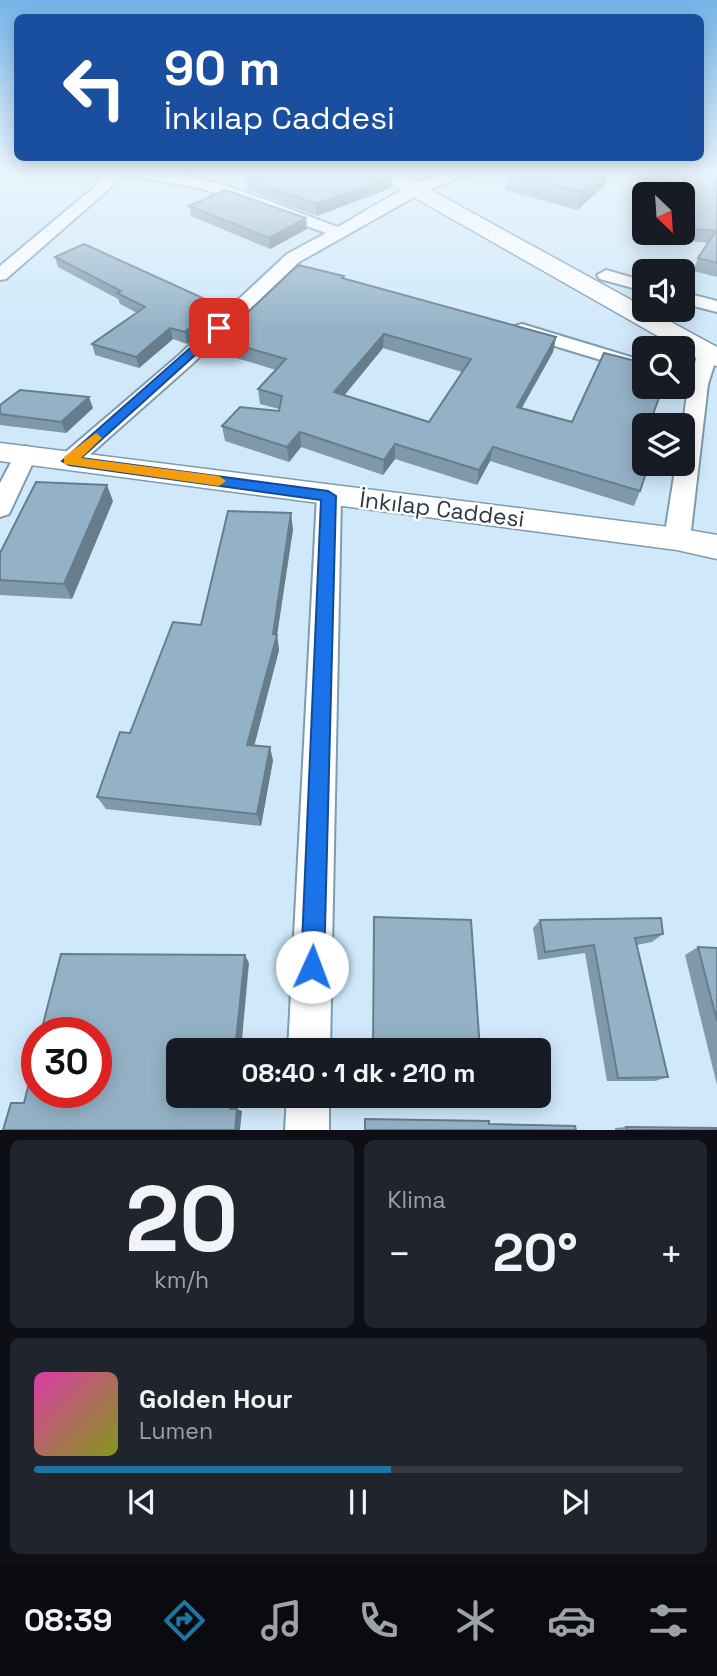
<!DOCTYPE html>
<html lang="tr">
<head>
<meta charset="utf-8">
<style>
	body { margin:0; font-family:"Space Grotesk",sans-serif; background:#20242c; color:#f1f3f6; height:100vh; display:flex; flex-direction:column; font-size:26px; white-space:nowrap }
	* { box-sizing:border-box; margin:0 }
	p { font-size:23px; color:#9ea1a6 }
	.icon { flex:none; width:38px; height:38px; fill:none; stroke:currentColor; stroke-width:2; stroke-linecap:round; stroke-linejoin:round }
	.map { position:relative; height:1130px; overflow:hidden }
	.panel { display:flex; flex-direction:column; gap:10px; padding:10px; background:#0d0f14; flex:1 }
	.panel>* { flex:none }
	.hud { position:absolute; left:14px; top:14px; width:690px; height:147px; border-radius:10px; box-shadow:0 4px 18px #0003; background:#1a4fa0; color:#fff; overflow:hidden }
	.needle { width:46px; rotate:155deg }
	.tools { position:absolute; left:632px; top:182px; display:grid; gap:14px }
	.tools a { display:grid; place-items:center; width:63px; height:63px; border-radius:10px; background:#171b24; box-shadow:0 4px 18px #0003; font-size:35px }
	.speed { position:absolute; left:21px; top:1017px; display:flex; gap:14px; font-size:35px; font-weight:700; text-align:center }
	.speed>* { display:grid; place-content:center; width:91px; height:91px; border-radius:50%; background:#171b24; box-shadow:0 4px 18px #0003; line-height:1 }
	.speed .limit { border:10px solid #d22; background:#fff; color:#111 }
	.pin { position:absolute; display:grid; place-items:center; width:60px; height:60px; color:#fff; margin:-30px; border-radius:14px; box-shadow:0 4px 10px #0006 }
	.me { position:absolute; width:77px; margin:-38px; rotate:2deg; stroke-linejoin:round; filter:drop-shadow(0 0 5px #0008) }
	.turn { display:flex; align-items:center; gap:24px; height:147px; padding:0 35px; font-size:32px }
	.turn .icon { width:91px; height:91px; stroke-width:2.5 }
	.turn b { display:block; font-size:49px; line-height:60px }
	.big { font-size:52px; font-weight:600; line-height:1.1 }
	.panel .card { flex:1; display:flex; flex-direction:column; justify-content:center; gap:10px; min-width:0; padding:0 24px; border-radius:10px; background:#20242c }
	.panel .dial { align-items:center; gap:0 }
	.dial b { font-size:91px; line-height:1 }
	.song { display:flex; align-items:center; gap:21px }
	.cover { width:84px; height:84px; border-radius:10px; background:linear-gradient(135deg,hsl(320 70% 55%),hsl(70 70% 35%)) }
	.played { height:7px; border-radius:4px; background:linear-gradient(90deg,#1e74a4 55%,#363941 55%) }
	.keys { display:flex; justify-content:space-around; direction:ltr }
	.heat { display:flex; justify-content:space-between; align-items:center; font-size:38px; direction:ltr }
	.panel .tiles { flex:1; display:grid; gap:10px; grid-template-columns:1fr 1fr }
	.card:last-child { grid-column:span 2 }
	.trip { position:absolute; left:166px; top:1038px; width:385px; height:70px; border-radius:10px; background:#171b24; box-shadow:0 4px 18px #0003; font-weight:600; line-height:70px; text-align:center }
	.dock { display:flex; height:112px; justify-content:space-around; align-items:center; background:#090b0e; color:#9ea1a6 }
	.dock .icon { width:49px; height:49px }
	.dock .on { color:#1e74a4 }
	.dock b { font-size:32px; color:#f1f3f6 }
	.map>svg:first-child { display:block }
</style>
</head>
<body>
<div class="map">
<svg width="717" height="1130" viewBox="0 0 717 1130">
	<rect width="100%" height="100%" fill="#d0e9fa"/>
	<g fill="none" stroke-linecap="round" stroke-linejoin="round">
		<defs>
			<g id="minor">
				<polygon points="105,171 119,171 109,189 6,279 0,280 0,266 98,184"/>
				<path d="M120,171C195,166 269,202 338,227C379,204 428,168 476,171L423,192L299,262L192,364L77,466L69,469L61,466L58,461L61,456L178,356L287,254L326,233L204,189L127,175Z"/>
				<polygon points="606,270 644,281 644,291 600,279 597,275"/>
				<polygon points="682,292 717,301 717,312 682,303"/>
				<polygon points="522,324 644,361 644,373 515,334 513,330 515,326"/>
				<path d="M708,347L715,349L717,356L708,384L690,539L686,546L677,548L668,546L664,539L676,464H682C682,423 685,393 698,353Z"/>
				<polygon points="26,446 34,449 37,454 9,514 0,517 0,483 18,449"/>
				<polygon points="329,488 338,490 341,496 330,1050 288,1050 317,496 320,490"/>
				<polygon points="287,1096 329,1096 329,1130 285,1130"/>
			</g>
			<polygon id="tertiary" points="0,443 677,528 717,535 717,559 677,550 0,461"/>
			<polygon id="secondary" points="372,171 396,171 644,307 644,310 649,310 717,347 717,366 707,364 375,175"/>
		</defs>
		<!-- minor casing -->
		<use href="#minor" stroke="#7e9bb0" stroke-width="4"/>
		<!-- tertiary casing -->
		<use href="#tertiary" stroke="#7e9bb0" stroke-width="3"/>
		<!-- secondary casing -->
		<use href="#secondary" stroke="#7e9bb0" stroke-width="3"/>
		<!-- minor -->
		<use href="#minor" fill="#fff" fill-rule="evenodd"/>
		<!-- tertiary -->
		<use href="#tertiary" fill="#fff" fill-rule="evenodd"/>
		<!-- secondary -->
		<use href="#secondary" fill="#fff" fill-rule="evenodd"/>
	</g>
	<!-- wall -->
	<g fill="#7f99ab" fill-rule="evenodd">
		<polygon points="233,171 322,171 391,188 317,216 247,190 246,178 248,177"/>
		<polygon points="511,171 609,171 605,185 577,210 505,190 508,173"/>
		<polygon points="637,171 697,171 717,172 717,277 693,271 698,258 708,243 660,238 662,233 682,233 682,194 667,194 635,178"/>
		<polygon points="189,206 306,218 307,229 270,249 191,216"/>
		<polygon points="55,257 216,304 218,315 187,344 173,339 139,368 95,355 92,344 137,313 120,304 118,299 58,267"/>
		<path d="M344,279L556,337L553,352L522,408L643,442L640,491L634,506L490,461L477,485L395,459L383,475L301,447L289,462L225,441L222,426L279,411V409L260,404L258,389L276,370L210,350L207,336L245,315ZM383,348L462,372L429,422L344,395Z"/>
		<polygon points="0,405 93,408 66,433 0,425"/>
		<polygon points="113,501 72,599 0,595 0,553"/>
		<polygon points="293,529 277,635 279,650 254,746 273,760 261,826 106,809 97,797 130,733 201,625"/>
		<polygon points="540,920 663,934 652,942 637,945 668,1077 655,1081 607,1081 585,953 538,960 533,928"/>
		<polygon points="698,947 717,948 717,1085 685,955"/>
		<polygon points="626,1127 717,1130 615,1130 615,1128"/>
	</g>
	<!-- shaded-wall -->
	<g fill="#687d8b">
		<polygon points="606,171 609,171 605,185 577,210 581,192"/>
		<polygon points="392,176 391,188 317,216 316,204"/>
		<polygon points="306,218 307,229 270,249 269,238"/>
		<polygon points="216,304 218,315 187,344 185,332"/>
		<polygon points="170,328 173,339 139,368 136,357"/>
		<polygon points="384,334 383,348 335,407 334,392"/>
		<polygon points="556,337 553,352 514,421 517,407"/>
		<polygon points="89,397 93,408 66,433 61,422"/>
		<polygon points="300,432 301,447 289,462 287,447"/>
		<polygon points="395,444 395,459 383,475 384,460"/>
		<polygon points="493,447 490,461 477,485 479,470"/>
		<polygon points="107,485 113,501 72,599 64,584"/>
		<polygon points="291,513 293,529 277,635 279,650 251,758 247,745 273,634"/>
		<polygon points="270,747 273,760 261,826 257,814"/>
		<polygon points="245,955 249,963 241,1050 235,1050"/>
		<polygon points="231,1096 237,1096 235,1111 230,1109"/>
		<polygon points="237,1109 242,1111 240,1130 235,1130"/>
	</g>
	<!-- building -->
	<g fill="#94b2c7" stroke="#687d8b" stroke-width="2" fill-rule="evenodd">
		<polygon points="259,171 380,171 392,176 316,204 246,178 261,171"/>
		<polygon points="511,171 606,171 581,192 508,173"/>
		<polygon points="647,171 697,171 717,172 717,263 698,258 716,231 682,228 682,194 679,194 682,188"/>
		<polygon points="225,190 306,218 269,238 189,206"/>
		<polygon points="84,244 216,304 185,332 170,328 136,357 92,344 145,307 117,293 121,291 55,257"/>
		<path d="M298,265L344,276L342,278L556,337L517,407L572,422L604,353L644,363V387H663L649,425H644V439L643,442L644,443V464H649L640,491L493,447L479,470L395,444L384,460L300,432L287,447L222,426L240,407L279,411L282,396L258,389L286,359L207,336L235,310L245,315ZM384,334L471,359L429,422L334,392Z"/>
		<polygon points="20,390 89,397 61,422 0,414 0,405"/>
		<polygon points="36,482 107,485 64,584 0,580 0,553"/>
		<polygon points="228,511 291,513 273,634 277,635 247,745 270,747 257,814 97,797 120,732 130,733 173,622 201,625"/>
		<polygon points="374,917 471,920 480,1050 373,1050"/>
		<polygon points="661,918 663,934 635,938 668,1077 618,1078 594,945 545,952 540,920"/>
		<polygon points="698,947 717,948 717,1021"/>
		<polygon points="61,954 245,955 235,1050 178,1050 178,1096 231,1096 230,1109 237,1109 235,1130 3,1130 11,1103 24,1103 37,1051 37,1092 96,1092 96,1032 41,1032"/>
		<polygon points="365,1119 489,1121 489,1124 575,1126 576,1130 365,1130"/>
		<polygon points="626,1127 717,1128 717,1130 627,1130"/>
	</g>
	<!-- sky -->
	<linearGradient id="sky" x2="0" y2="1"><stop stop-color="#75b5e9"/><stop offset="0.52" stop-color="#eaf5fd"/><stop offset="1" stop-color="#eaf5fd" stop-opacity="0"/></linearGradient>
	<rect width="717" height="329" fill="url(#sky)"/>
	<!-- route -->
	<polygon fill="#1a73e8" stroke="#114b97" stroke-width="2" points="215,326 225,328 81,458 328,491 336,496 324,967 321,975 312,979 304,975 301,967 321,500 69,465 62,461"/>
	<!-- slow -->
	<polygon fill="#f59e0b" points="96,433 102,438 81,458 219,476 226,481 219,486 64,464 64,457"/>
	<g text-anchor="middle" stroke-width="5" stroke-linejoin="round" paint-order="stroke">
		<!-- street labels -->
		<g font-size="23" fill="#2c3841" stroke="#fff">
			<text transform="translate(442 509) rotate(7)" y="8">İnkılap Caddesi</text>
		</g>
	</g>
</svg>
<div class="tools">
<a><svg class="needle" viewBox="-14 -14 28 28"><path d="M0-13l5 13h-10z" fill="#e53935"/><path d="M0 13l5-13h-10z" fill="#9ea1a6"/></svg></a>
<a><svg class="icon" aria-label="sound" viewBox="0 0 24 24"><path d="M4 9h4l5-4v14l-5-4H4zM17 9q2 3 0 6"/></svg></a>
<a><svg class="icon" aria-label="search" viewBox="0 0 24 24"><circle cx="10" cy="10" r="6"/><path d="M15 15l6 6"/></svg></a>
<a><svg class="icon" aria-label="layers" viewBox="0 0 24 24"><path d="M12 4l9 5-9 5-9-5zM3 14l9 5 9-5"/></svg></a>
</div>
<div class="speed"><div class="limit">30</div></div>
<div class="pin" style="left:219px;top:328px;background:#d93025"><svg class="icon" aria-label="arrive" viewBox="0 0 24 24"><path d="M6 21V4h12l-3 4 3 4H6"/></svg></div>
<svg class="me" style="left:312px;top:967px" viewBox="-20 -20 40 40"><circle r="19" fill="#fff"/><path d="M0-13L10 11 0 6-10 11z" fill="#1a73e8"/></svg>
<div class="trip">08:40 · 1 dk · 210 m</div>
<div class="hud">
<div class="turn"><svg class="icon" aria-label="left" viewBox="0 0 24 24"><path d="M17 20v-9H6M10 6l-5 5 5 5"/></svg><div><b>90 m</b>İnkılap Caddesi</div></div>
</div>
</div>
<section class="panel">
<div class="tiles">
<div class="card dial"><b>20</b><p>km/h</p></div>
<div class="card"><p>Klima</p>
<div class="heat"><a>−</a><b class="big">20°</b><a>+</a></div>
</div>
<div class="card">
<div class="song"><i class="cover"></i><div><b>Golden Hour</b><p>Lumen</p></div></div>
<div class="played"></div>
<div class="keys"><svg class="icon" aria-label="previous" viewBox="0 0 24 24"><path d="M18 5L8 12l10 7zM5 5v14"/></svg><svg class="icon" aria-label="pause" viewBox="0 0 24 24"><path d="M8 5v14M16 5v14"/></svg><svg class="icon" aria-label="next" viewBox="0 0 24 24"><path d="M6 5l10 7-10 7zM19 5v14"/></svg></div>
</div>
</div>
</section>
<nav class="dock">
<b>08:39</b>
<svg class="icon on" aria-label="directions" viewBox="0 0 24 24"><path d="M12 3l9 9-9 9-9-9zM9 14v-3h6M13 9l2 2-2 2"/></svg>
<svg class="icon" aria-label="music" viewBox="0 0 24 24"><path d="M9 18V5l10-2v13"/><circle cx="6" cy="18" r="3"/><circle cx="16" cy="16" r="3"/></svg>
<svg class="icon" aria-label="phone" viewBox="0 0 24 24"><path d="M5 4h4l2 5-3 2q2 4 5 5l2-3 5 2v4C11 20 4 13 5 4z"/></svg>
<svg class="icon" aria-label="climate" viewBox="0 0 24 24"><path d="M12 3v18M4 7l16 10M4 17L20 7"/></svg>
<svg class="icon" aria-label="car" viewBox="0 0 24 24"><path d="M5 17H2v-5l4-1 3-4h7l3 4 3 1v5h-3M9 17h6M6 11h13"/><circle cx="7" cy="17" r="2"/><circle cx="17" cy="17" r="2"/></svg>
<svg class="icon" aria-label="filters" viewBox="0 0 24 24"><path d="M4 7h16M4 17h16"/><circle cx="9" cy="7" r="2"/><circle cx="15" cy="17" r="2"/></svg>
</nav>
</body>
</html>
